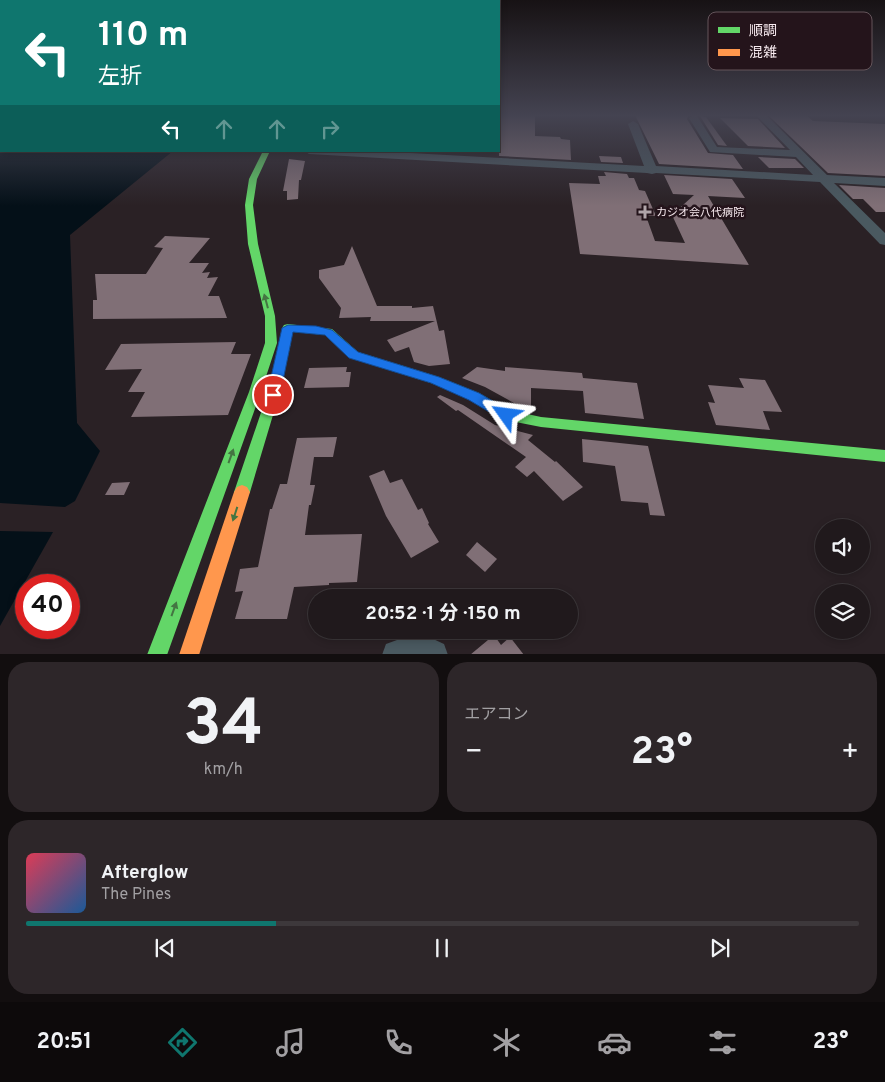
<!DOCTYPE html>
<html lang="ja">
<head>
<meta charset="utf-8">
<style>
	body { margin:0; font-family:Overpass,"Noto Sans JP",sans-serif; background:#2d2629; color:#f1f3f6; height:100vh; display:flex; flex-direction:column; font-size:19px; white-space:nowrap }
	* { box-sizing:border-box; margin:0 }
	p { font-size:16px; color:#a2a0a3 }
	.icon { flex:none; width:28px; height:28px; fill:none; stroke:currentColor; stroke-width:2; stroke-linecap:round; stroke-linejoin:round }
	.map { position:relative; height:654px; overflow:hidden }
	.panel { display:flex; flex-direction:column; gap:8px; padding:8px; background:#120e0f; flex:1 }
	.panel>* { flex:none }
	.hud { position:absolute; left:0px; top:0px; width:500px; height:152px; box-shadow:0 2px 8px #0003,0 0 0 1px #3d383b; background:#0f766e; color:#fff; overflow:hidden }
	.fabs { position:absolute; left:815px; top:519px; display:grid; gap:10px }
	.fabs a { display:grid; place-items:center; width:55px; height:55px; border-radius:50%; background:#20191c; box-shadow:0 2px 8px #0003,0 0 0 1px #3d383b; font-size:25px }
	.speed { position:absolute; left:15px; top:574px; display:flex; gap:10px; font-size:25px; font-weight:700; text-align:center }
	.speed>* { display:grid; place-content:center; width:65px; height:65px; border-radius:50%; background:#20191c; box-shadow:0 2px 8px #0003,0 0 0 1px #3d383b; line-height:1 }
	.speed .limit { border:8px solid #d22; background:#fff; color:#111 }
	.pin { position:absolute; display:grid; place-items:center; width:42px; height:42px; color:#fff; margin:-21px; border:2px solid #fff; border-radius:50%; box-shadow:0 1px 5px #0007 }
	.me { position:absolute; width:55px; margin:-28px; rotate:301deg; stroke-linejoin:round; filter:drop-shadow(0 0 4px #0008) }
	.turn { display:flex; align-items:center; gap:18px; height:105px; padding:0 15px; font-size:22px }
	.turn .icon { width:65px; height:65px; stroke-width:2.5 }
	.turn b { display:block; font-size:35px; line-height:42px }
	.lanes { display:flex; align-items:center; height:48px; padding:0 15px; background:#0003; justify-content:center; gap:25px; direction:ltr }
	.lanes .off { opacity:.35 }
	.big { font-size:38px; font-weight:700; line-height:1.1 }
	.panel .widget { flex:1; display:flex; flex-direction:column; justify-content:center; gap:8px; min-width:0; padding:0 18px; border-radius:20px; background:#2d2629 }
	.panel .dial { align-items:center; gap:0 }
	.dial b { font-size:65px; line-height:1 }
	.song { display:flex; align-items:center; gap:15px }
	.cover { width:60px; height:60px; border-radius:8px; background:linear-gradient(135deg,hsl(350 70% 55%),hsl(210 70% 35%)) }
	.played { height:5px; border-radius:2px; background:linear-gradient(90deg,#0f766e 30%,#3d383b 30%) }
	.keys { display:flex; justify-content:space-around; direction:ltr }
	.heat { display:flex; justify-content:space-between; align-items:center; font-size:28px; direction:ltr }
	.panel .tiles { flex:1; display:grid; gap:8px; grid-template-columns:1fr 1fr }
	.widget:last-child { grid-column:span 2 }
	.trip { position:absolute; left:308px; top:589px; width:270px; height:50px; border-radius:25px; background:#20191c; box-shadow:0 2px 8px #0003,0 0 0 1px #3d383b; font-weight:700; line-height:50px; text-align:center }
	.tabs { display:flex; height:80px; justify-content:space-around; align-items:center; background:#0d0a0b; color:#a2a0a3 }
	.tabs .icon { width:35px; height:35px }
	.tabs .active { color:#0f766e }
	.tabs b { font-size:22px; color:#f1f3f6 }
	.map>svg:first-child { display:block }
</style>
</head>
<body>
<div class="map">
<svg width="885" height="655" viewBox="0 0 885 655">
	<rect width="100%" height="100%" fill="#2a2125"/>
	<!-- water -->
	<g fill="#041018">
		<polygon points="0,115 1,151 173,151 70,235 77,423 100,451 75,501 65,507 0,503"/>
		<polygon points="0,531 53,532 0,626"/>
	</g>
	<!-- building -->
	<g fill="#806f76">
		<polygon points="499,115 535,115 535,136 560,137 561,139 570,140 571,160 499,156"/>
		<polygon points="635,115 688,116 687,119 708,153 733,155 743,169 659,164"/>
		<polygon points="768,115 806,115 813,121 885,124 885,176 828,173"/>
		<polygon points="700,116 706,117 727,146 718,145"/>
		<polygon points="720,118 758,119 785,148 748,146"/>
		<polygon points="599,156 621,157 623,163 601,162"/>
		<polygon points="758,157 795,159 804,168 769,168"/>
		<polygon points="289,159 305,161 301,180 299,180 298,199 287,200 287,191 283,191"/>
		<polygon points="604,172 627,174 629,178 634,178 639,190 645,191 656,216 646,216 655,241 685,243 672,215 694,195 673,194 664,175 732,179 745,198 708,196 749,265 580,254 569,183 600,184 598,176 606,176"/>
		<polygon points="839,185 885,188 885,212 876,212 863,199 853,199"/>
		<polygon points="165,236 210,238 189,263 209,263 202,273 210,272 207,278 218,277 208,296 219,296 227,318 93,319 93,300 97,300 95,274 146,274 163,248 154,247"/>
		<polygon points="352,246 377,306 412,306 412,308 433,306 439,331 444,330 450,364 429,366 414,362 409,347 395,352 387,340 435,321 370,321 371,317 339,318 341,308 319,278 319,270 344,265"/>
		<polygon points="236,342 231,354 251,354 228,415 131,417 145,392 128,392 142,369 105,370 121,344"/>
		<polygon points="347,367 346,372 351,372 349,387 304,388 309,368"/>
		<polygon points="477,367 505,371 505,367 582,373 583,378 637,383 644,419 585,413 583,391 531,388 531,407 514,403 485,387 462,378"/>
		<polygon points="739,378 765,380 782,412 763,411 770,430 716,425 708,402 715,403 708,385 744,388"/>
		<polygon points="440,395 463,405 495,425 533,435 528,440 555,462 556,461 583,487 563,501 534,471 527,477 515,467 526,457 458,410 456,411 437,397"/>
		<polygon points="337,437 333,457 314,457 310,485 315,485 311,505 309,505 305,535 362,534 357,582 329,583 329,585 294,587 287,619 235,619 243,591 235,592 240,569 258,567 270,509 272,509 280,484 287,484 297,438"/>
		<polygon points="582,439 648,446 665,516 650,515 648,503 621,501 615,466 583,462"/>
		<polygon points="384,470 390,483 402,479 418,510 422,508 429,523 428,524 439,542 411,558 386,516 369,476"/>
		<polygon points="130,482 124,495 105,495 112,483"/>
		<polygon points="477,542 497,559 485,572 466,555"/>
		<polygon points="494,635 501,645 510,637 524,655 470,655"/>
	</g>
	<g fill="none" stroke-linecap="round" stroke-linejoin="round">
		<!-- street -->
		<g fill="#4a5960" fill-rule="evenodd">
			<polygon points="694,115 697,116 717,147 790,150 756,115 766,115 827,175 885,178 885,186 834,183 885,233 885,245 880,244 820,182 656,173 652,174 647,173 309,154 304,151 374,151 644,166 628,124 633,121 638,124 656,166 813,175 796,157 710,152 689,118"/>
			<polygon points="431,638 444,644 448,655 382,655 386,644 397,640"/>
		</g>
		<!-- fast -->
		<g fill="#63d668" fill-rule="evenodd">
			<polygon points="263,151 270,151 257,179 253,205 258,244 275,316 277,343 261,392 167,655 147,655 249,392 265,343 265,316 248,244 245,205 249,179"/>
			<polygon points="288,324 332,329 358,352 439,377 479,393 509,410 541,417 885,450 885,462 541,427 501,419 469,399 431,383 350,358 325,335 284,331 282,328 284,325"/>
			<polygon points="285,338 291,342 279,395 250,492 247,497 242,499 237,497 234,492 267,395 279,342"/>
		</g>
		<!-- slow -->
		<polygon fill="#ff974d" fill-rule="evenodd" points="242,485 247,487 250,492 199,655 179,655 234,492 237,487"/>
	</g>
	<!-- one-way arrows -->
	<defs><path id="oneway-solid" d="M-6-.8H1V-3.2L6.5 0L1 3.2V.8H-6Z" transform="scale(1.25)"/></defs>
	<g fill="#447542">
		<use href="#oneway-solid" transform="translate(266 301) rotate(-105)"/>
		<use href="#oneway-solid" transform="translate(231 456) rotate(-70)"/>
		<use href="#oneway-solid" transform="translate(235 514) rotate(108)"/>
		<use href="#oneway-solid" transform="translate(174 609) rotate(-70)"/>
	</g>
	<!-- sky -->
	<linearGradient id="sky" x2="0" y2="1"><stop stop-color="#171214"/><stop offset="0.56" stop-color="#444351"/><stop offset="1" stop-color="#444351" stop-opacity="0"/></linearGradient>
	<rect width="885" height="206" fill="url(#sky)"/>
	<!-- route -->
	<polygon fill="#1a73e8" stroke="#114b97" points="288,325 316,326 332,330 358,352 439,377 479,393 510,411 512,415 510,419 506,421 501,419 469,400 431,383 349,358 325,335 293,332 280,395 278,399 269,399 267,395 282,328"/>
	<!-- markers -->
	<path fill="#b1a5aa" stroke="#24141b" stroke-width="2" d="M642.5 204.5h5v5h5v5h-5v5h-5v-5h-5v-5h5z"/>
	<g text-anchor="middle" stroke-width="5" stroke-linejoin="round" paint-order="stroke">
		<!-- far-poi labels -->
		<g font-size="11" fill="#f9ecf1" stroke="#24141b" text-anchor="start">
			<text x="656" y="216">カジオ会八代病院</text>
		</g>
	</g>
	<!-- legend -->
	<rect x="708" y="12" width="164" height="58" rx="8" fill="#24141b" stroke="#64555b" stroke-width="1"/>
	<rect x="718" y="27" width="22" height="6" fill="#63d668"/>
	<rect x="718" y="49" width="22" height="7" fill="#ff974d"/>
	<g font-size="14" fill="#f9ecf1">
		<text x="749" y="35">順調</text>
		<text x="749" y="57">混雑</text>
	</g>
</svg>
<div class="fabs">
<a><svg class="icon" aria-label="sound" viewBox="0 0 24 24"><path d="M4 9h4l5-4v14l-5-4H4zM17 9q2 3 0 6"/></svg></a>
<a><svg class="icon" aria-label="layers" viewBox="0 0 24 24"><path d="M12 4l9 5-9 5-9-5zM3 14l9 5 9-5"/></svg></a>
</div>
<div class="speed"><div class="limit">40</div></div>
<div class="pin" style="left:273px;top:395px;background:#d93025"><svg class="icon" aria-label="arrive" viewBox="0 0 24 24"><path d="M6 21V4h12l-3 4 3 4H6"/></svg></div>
<svg class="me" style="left:506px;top:415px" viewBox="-20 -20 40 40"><path d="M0-17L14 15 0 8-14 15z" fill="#1a73e8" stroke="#fff" stroke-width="4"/></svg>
<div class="trip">20:52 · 1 分 · 150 m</div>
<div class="hud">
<div class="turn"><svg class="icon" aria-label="left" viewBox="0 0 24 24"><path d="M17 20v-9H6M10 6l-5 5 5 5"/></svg><div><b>110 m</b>左折</div></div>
<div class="lanes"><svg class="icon" aria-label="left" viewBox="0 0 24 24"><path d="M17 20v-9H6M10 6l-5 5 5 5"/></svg><svg class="icon off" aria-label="ahead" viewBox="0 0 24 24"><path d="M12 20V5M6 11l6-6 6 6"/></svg><svg class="icon off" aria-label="ahead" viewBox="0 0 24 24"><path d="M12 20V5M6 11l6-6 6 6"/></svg><svg class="icon off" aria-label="right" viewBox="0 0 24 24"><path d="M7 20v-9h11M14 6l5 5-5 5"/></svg></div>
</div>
</div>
<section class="panel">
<div class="tiles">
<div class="widget dial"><b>34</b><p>km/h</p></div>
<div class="widget"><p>エアコン</p>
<div class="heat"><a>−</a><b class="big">23°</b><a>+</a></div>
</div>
<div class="widget">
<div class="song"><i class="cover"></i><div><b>Afterglow</b><p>The Pines</p></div></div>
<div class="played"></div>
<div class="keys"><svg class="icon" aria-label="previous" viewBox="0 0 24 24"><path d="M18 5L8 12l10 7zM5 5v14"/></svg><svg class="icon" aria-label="pause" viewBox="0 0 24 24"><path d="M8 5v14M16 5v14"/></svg><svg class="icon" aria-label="next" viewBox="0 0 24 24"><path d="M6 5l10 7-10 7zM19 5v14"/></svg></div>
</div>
</div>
</section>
<nav class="tabs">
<b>20:51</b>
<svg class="icon active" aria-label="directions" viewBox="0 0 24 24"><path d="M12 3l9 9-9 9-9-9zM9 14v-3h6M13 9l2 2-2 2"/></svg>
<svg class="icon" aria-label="music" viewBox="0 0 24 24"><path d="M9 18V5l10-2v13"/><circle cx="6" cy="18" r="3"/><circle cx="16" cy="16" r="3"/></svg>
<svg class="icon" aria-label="phone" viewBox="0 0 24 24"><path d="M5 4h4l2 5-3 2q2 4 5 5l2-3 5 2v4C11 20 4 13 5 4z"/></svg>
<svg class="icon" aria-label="climate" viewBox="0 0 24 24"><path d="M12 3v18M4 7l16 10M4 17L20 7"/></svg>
<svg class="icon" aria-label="car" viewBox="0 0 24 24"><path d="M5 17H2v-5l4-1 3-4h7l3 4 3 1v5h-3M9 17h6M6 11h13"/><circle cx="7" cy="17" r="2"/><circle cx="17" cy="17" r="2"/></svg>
<svg class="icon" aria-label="filters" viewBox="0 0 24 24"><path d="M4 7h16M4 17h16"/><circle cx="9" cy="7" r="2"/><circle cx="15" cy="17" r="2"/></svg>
<b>23°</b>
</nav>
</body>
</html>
